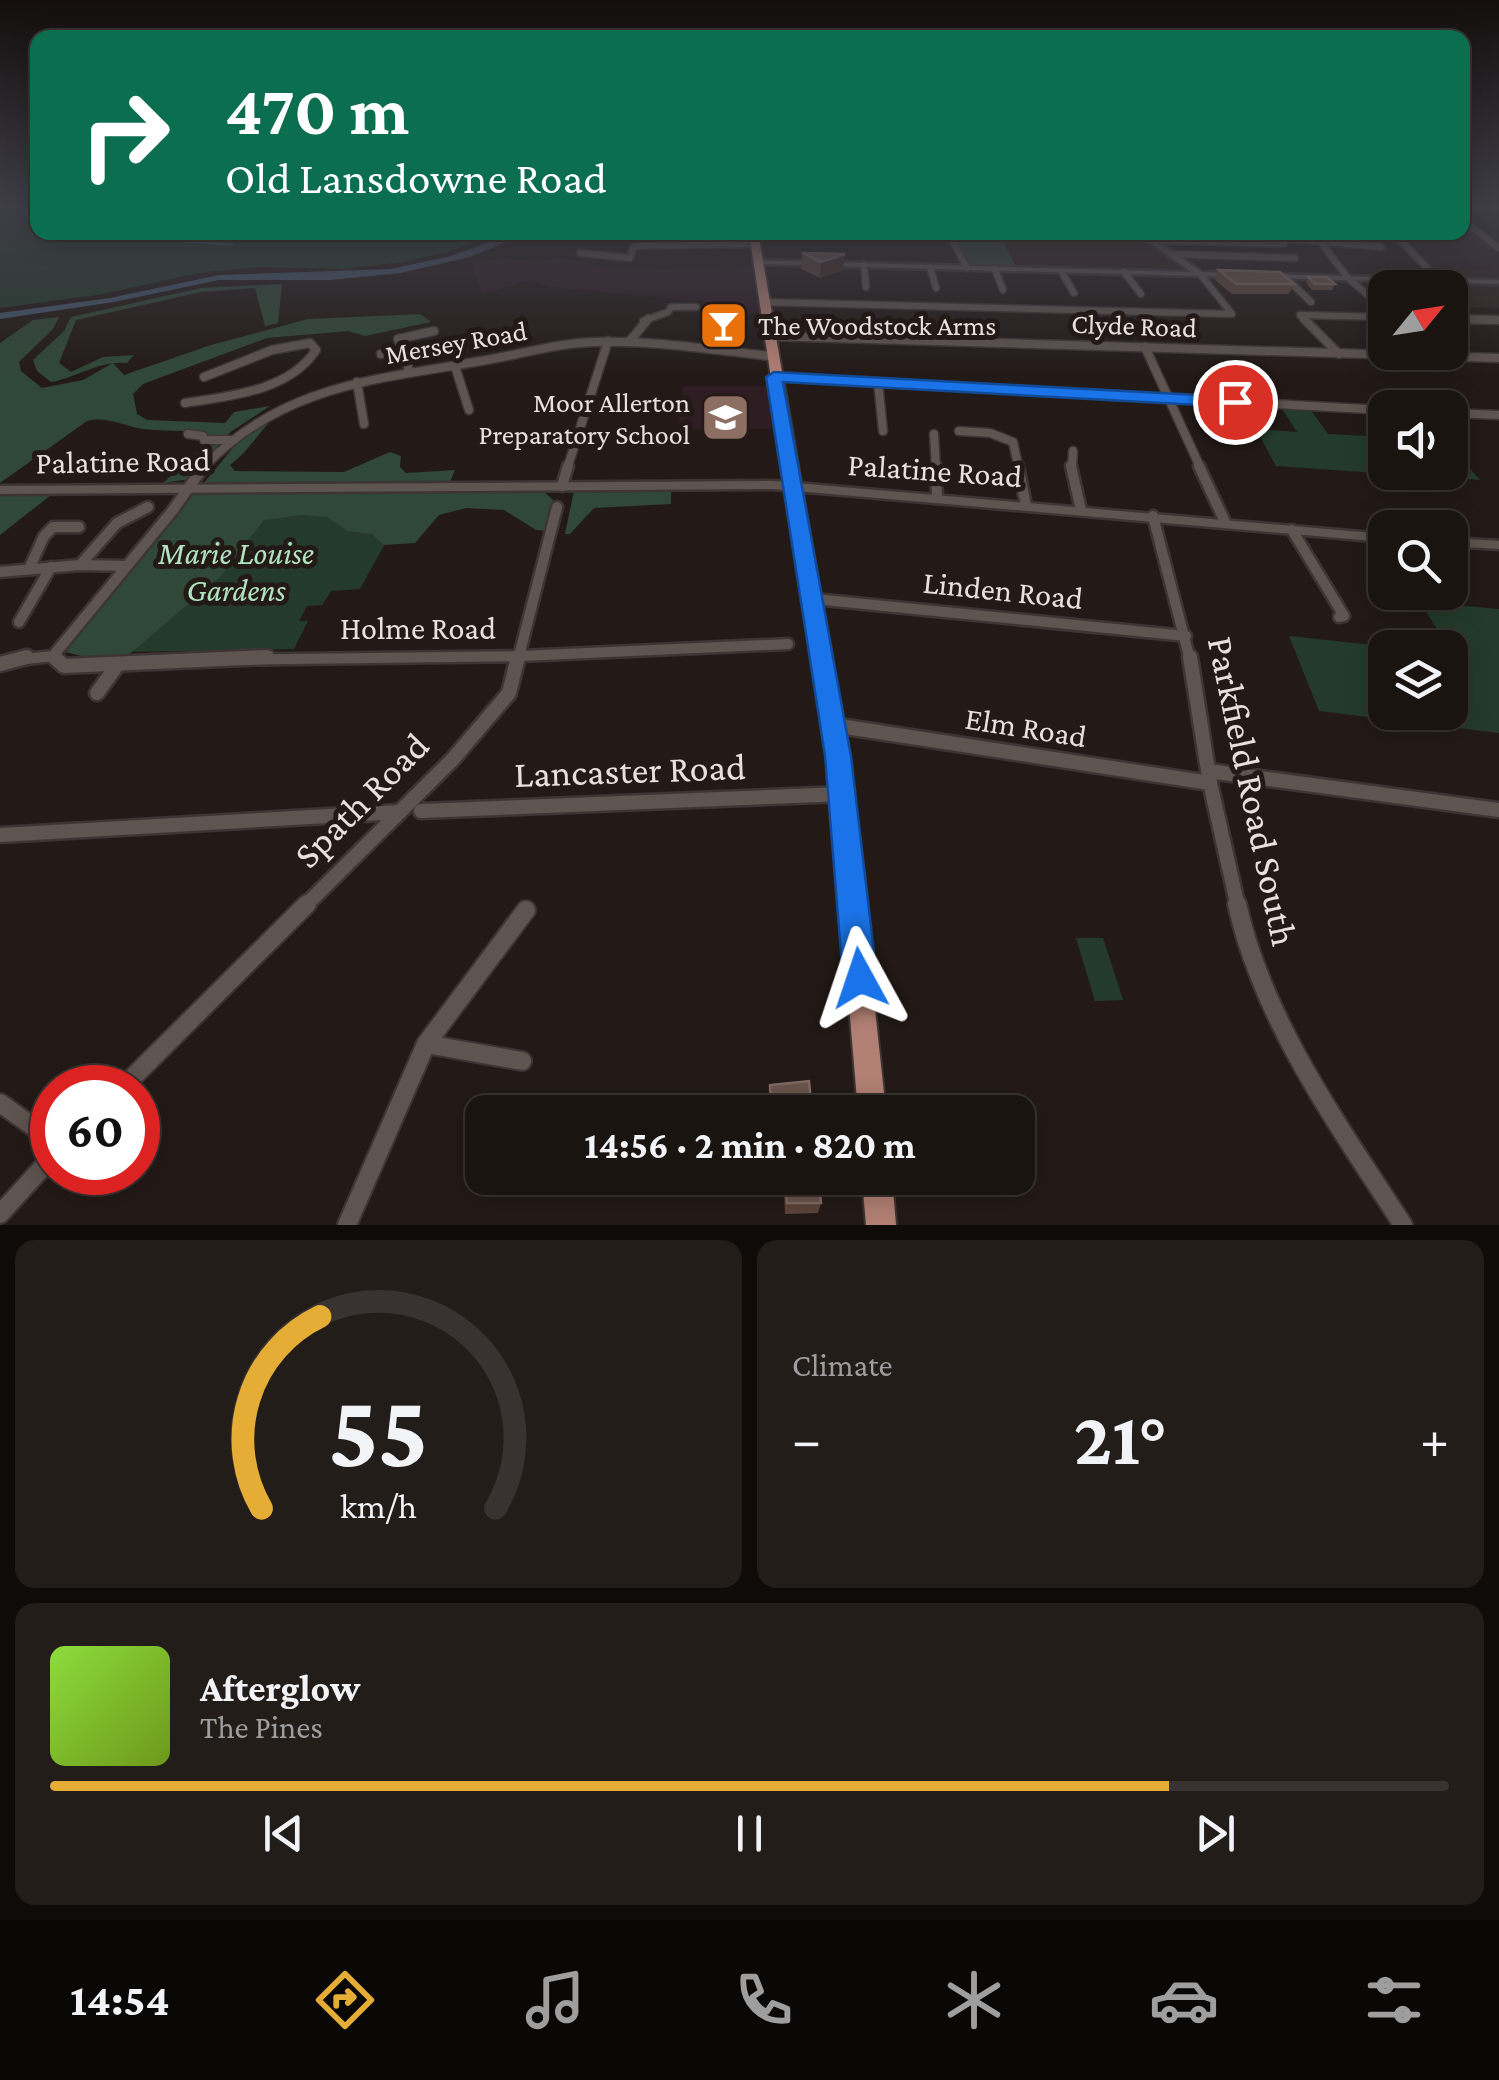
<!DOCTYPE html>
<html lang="en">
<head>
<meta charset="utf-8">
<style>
	body { margin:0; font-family:"Crimson Pro",serif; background:#231d1a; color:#f1f3f6; height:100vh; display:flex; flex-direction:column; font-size:38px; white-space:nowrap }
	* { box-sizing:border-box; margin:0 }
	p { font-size:32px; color:#9f9e9f }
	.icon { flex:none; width:55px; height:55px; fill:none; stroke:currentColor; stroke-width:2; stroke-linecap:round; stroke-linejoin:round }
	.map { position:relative; height:1225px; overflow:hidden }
	.details { display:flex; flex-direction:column; gap:15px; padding:15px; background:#0e0b09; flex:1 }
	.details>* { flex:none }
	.guide { position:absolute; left:30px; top:30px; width:1440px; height:210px; border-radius:20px; box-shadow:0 5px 25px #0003,0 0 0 2px #383331; background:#0b6e4f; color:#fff; overflow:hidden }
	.needle { width:65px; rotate:60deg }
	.tools { position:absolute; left:1368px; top:270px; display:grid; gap:20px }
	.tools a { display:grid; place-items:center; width:100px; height:100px; border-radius:20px; background:#1a1411; box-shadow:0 5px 25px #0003,0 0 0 2px #383331; font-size:50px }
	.speed { position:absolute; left:30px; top:1065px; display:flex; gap:20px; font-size:50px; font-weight:700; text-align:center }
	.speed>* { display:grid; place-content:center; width:130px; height:130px; border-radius:50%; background:#1a1411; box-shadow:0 5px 25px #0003,0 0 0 2px #383331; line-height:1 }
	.speed .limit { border:15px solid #d22; background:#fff; color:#111 }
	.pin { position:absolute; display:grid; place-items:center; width:85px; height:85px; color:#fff; margin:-42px; border:5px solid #fff; border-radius:50%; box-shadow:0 2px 10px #0007 }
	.me { position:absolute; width:110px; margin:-55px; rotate:355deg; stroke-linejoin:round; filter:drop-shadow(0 0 8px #0008) }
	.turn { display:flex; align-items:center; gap:35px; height:210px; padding:0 30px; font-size:45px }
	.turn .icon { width:130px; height:130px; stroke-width:2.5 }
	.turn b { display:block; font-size:70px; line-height:85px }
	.big { font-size:75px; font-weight:700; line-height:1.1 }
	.details .card { flex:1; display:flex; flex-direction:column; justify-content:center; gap:15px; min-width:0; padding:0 35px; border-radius:20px; background:#231d1a }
	.details .dial { align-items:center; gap:0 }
	.dial svg { height:260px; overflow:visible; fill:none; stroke:#383331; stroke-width:7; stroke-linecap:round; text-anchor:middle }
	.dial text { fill:#f1f3f6; stroke:none }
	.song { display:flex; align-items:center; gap:30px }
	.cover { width:120px; height:120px; border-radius:15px; background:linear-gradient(135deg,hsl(90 70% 55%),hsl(80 70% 35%)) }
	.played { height:10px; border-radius:5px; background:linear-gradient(90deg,#e5ad35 80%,#383331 80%) }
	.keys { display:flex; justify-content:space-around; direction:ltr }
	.heat { display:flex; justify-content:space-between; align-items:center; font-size:55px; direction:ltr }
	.details .tiles { flex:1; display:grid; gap:15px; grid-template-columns:1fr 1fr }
	.card:last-child { grid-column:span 2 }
	.trip { position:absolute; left:465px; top:1095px; width:570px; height:100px; border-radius:20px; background:#1a1411; box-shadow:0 5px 25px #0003,0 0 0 2px #383331; font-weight:700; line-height:100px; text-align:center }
	.dock { display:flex; height:160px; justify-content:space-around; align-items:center; background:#0a0807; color:#9f9e9f }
	.dock .icon { width:70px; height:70px }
	.dock .on { color:#e5ad35 }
	.dock b { font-size:45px; color:#f1f3f6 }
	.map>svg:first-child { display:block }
</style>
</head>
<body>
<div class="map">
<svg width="1499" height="1225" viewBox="0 0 1499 1225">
	<rect width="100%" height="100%" fill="#231a17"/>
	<!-- built -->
	<g fill="#32231e">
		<polygon points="1489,262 1499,263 1499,280 1413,277 1405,269 1423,271 1420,264 1495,270"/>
		<polygon points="1439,283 1499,285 1499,308 1471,307 1450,292 1450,288"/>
	</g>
	<!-- education -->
	<g fill="#2f1d24">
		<polygon points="1463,224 1499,253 1499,263 1490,263 1497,270 1430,265 1408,241 1292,233 1462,232"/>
		<polygon points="501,258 539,262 560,258 614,270 752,266 759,312 705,317 709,302 550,287 530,280 482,294 471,263"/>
		<polygon points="683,386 767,386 772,429 678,430"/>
	</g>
	<!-- medical -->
	<polygon fill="#301f18" points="952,233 1133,233 1188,269 969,265"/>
	<!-- green -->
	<g fill="#243b2b">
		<polygon points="0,206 37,206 38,232 499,233 450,251 403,262 344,269 259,267 198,273 98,295 0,308"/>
		<polygon points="1281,407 1310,409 1328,434 1385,437 1385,472 1450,472 1450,446 1480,480 1276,466 1256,429 1297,432"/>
		<polygon points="413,493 360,589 331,591 322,605 307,606 299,621 308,621 294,649 66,653 196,494"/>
		<polygon points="1420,602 1499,609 1499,733 1319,711 1289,636 1391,647 1385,648 1385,712 1450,712 1452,653"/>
		<polygon points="1076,938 1103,938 1123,1000 1095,1001"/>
	</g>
	<!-- forest -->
	<g fill="#304837">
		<path d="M952,233H995C1006,242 1009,255 1016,267L969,265Z"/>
		<path d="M282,284L278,323L265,326L255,288L201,292L76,320L59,363L71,372L103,357L134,355L127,363C99,360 78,377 51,382L37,371L33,360L64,331L71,317L201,288Z"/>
		<path d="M420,314L431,322L365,336L348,331L267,338L143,384L133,394L137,414L147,420L225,423L234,412L270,406L229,433L190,479L163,483L206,444L207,434C185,429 165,432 143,429C123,426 107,416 87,421L0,483V343L33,320L59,317L53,329L19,362L21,371L42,388L83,380L113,363L124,375L211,345L308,319Z"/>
		<path d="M281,411C261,428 251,449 230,465L235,471L344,472L390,452L401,456L400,467L406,473L455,470L450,482L204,483L245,433Z"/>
		<polygon points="574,491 671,491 671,504 594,508 570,534 565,534"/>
		<polygon points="544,492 553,500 546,531 536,530 504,510 466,508 439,515 415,543 384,545 372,534 348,531 327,517 301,515 264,520 220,577 126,657 85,657 66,652 189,494"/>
		<polygon points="0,495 51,495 0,535"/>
	</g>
	<!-- water -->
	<polygon fill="#43556a" points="516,232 529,233 469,257 401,273 331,280 219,280 114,302 0,319 0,313 110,298 219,275 391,269 451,256"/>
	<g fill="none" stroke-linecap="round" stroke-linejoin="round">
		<!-- stream -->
		<polyline stroke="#43556a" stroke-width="2.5" points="172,240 233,245"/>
		<defs>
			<g id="minor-far4">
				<polyline points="1462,220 1499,248"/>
				<polyline points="948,232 967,268"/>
				<polyline points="754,237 874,236"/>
				<polyline points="1289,239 1381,247"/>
				<polyline points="1149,240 1284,244"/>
				<polyline points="1319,240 1348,278 1378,304"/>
				<polyline points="1401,241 1440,281"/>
				<polyline points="580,253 630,258 633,247 638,246 754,244"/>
				<polyline points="1170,254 1295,258"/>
				<polyline points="864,265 866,287"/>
				<polyline points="930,267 936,288"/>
				<polyline points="995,269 1003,290"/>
				<polyline points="1061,271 1074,293"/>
				<polyline points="1124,272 1141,294"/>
				<polyline points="1285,277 1311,302"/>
				<polyline points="1401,280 1410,288"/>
				<polyline points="763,302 1232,314 1200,274"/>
				<polyline points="1300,315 1385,317"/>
				<polyline points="1300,315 1306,321"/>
				<polyline points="1450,319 1499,320"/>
				<polyline points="643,321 668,312 671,307 696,307"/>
			</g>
			<g id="minor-far3">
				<polyline points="1304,319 1339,354"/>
				<polyline points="1450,319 1499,320"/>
				<polyline points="768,336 1499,358"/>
				<polyline points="629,342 648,319"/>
				<polyline points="1145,347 1201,469"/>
				<polyline points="381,354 404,349"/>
				<polyline points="455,366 469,410"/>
				<polyline points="410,373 398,339 434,331"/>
				<polyline points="774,377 1385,410"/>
				<polyline points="357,382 364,424"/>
				<polyline points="878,382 883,431"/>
				<path d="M185,403C230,396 289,391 316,350L310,343L272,350L204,377"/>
				<polyline points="1450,413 1499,415"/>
				<polyline points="959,431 990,433 1013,442 1019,469"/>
				<polyline points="188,434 203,436 204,440 230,440"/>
				<polyline points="934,434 936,469"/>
				<path d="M202,469C281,385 374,380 481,361C518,355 557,343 594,342C653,340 712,350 770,356"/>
				<polyline points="567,469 608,341"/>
				<polyline points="1072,469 1073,451"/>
			</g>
			<g id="minor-far2">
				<polyline points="936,466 937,498"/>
				<polyline points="1018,466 1026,505"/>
				<polyline points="1071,466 1081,510"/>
				<polyline points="1199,466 1225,522"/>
				<polyline points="562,486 568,466"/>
				<polyline points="1153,516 1190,660"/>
				<polyline points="1292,530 1344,616 1339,617"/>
				<polyline points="80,565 117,523 148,507"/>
				<polyline points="29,569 44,536 53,527 79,527"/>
				<polyline points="0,572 80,565 126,566"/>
				<polyline points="814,599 1186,636"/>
				<polyline points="19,622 51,567"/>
				<polyline points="53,656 173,510 204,466"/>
				<polyline points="53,656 57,660"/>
				<polyline points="17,660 53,656"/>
				<polyline points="210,660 521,656 788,644"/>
				<polyline points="518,660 557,507"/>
			</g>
			<g id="minor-far1">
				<polyline points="54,657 64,666 267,657"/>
				<polyline points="1190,657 1210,783 1238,907"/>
				<polyline points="0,664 27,657"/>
				<polyline points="97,693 118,664"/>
				<polyline points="833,725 1210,783"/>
				<polyline points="1209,771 1499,810"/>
				<polyline points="421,811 843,794"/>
				<polyline points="0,835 399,812"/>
				<polyline points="304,907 453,759 509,693 518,657"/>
			</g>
			<g id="minor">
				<path d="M1237,904C1263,1021 1339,1126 1403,1225"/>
				<polyline points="426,1044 522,1061"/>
				<polyline points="122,1088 307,904"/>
				<polyline points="0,1103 52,1140"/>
				<polyline points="0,1214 52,1157"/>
				<polyline points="347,1225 426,1044 526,910"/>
			</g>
			<g id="tertiary">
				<polygon points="1136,232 1144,232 1202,272 1231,273 1235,275 1231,277 757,264 753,262 757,260 1191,272"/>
				<polygon points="1265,274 1499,280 1499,284 1268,278 1265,278"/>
			</g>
			<g id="secondary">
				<polygon points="773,481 1385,534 1385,542 773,489 0,494 0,486"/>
				<polygon points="1450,538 1499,541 1499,549 1450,546"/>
			</g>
			<g id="primary">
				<polygon points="749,232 758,232 848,756 886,1112 858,1112 828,756"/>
				<polygon points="862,1178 892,1178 896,1225 866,1225"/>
			</g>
		</defs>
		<!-- minor-far4 casing -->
		<use href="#minor-far4" stroke="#3c3534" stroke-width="9"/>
		<!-- minor-far3 casing -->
		<use href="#minor-far3" stroke="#3c3534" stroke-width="11"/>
		<!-- minor-far2 casing -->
		<use href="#minor-far2" stroke="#3c3534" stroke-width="15"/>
		<!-- minor-far1 casing -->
		<use href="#minor-far1" stroke="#3c3534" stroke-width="19"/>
		<!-- minor casing -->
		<use href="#minor" stroke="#3c3534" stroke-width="22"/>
		<!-- tertiary casing -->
		<use href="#tertiary" stroke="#3c3534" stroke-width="5"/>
		<!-- secondary casing -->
		<use href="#secondary" stroke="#3c3534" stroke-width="5"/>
		<!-- primary casing -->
		<use href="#primary" stroke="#3c3534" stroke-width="4"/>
		<!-- minor-far4 -->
		<use href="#minor-far4" stroke="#5e5450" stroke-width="6"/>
		<!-- minor-far3 -->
		<use href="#minor-far3" stroke="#5e5450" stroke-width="8"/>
		<!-- minor-far2 -->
		<use href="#minor-far2" stroke="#5e5450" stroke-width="10"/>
		<!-- minor-far1 -->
		<use href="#minor-far1" stroke="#5e5450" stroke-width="14"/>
		<!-- minor -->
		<use href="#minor" stroke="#5e5450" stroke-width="18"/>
		<!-- tertiary -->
		<use href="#tertiary" fill="#5e5450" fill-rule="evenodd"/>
		<!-- secondary -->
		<use href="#secondary" fill="#5e5450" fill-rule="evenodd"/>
		<!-- primary -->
		<use href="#primary" fill="#b17f73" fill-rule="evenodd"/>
	</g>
	<!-- wall -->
	<g fill="#5c4339">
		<polygon points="802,253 843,270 820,278 801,269"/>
		<polygon points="1219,270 1294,284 1289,294 1232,294 1215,280"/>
		<polygon points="1308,277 1335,284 1332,290 1312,290 1306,283"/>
		<polygon points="771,1178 819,1178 821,1203 818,1213 785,1214 784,1191 771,1192"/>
	</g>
	<!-- shaded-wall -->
	<g fill="#3f2b24">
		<polygon points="845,254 843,270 820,278 821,262"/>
		<polygon points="735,306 735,319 732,330 717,332 717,319"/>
	</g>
	<!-- building -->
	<g fill="#6a544b" stroke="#7e6a62" stroke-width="2.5">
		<polygon points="802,253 845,254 821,262"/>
		<polygon points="1219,270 1280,272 1294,284 1236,284"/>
		<polygon points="1308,277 1327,277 1335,284 1315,284"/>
		<polygon points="735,306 732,317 717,319 717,309"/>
		<polygon points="809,1081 812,1112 771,1112 770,1085"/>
		<polygon points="772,1178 819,1178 821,1203 787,1203 785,1180 772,1180"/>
	</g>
	<!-- sky -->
	<linearGradient id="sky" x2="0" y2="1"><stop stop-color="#130e0d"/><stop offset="0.55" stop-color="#3f3e47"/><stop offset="1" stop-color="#3f3e47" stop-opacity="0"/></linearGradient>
	<rect width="1499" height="377" fill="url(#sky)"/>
	<!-- route -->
	<polygon fill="#1a73e8" stroke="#114b97" stroke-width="2.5" points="774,372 1235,397 1243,402 1235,407 783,382 851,756 877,978 872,990 860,995 848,990 843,978 825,756 766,377"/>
	<!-- icons -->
	<defs>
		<symbol id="bar-square" viewBox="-11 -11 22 22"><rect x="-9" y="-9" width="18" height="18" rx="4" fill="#e8710a" stroke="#231a17"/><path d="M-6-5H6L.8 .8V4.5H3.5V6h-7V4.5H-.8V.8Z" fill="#fff"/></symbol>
		<symbol id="school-square" viewBox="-11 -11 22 22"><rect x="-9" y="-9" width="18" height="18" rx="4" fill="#8d6e63" stroke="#231a17"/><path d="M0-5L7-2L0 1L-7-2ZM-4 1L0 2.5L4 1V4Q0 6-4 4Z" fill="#fff"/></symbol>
	</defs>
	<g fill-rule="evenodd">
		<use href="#bar-square" x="696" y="298" width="55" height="55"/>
		<use href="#school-square" x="698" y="390" width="55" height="55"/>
	</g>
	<g text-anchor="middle" stroke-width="10" stroke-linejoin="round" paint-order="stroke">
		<!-- far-poi labels -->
		<g font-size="28" fill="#e7e0de" stroke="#231a17" text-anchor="start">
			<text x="758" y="335">The Woodstock Arms</text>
			<text x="690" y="412" text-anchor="end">Moor Allerton<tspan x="690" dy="32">Preparatory School</tspan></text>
		</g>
		<!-- far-street labels -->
		<g font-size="28" fill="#e7e0de" stroke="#231a17">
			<text transform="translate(1134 325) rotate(2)" y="10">Clyde Road</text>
			<text transform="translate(456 342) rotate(-10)" y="10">Mersey Road</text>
		</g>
		<!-- street labels -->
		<g font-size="32" fill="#e7e0de" stroke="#231a17">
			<text transform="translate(123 461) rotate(-1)" y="11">Palatine Road</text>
			<text transform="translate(935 470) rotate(4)" y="11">Palatine Road</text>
			<text transform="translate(1003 590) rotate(6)" y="11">Linden Road</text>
			<text x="418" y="639">Holme Road</text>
			<text transform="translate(1026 727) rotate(9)" y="11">Elm Road</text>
		</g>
		<!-- park labels -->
		<g font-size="32" font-style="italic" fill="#b1e3bf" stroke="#231a17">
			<text x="236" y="564">Marie Louise<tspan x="236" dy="37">Gardens</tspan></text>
		</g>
		<!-- near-street labels -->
		<g font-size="38" fill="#e7e0de" stroke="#231a17">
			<text transform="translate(630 770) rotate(-2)" y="13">Lancaster Road</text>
			<text transform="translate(1253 791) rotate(78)" y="13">Parkfield Road South</text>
			<text transform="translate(361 800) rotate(-45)" y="13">Spath Road</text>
		</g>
	</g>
</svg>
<div class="tools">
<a><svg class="needle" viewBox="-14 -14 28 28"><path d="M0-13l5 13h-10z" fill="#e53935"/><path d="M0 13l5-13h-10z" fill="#9f9e9f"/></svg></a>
<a><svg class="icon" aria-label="sound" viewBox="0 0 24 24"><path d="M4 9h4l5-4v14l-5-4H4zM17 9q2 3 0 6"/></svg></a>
<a><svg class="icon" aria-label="search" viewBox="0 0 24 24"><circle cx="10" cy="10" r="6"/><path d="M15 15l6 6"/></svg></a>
<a><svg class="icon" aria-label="layers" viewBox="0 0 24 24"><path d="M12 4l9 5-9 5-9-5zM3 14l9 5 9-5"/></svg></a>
</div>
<div class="speed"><div class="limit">60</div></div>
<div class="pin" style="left:1235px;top:402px;background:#d93025"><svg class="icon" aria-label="arrive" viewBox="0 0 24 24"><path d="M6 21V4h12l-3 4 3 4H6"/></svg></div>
<svg class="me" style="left:860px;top:978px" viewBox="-20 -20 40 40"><path d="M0-17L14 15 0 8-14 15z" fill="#1a73e8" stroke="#fff" stroke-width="4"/></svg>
<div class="trip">14:56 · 2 min · 820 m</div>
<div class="guide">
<div class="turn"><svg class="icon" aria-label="right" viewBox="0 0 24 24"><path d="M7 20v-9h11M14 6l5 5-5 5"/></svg><div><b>470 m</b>Old Lansdowne Road</div></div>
</div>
</div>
<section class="details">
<div class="tiles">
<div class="card dial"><svg viewBox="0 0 100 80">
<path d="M14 69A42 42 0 1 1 86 69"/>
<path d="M14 69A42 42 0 0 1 32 10" stroke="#e5ad35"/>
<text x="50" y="56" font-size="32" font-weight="700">55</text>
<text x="50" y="72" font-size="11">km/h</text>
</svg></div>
<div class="card"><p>Climate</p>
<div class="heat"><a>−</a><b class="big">21°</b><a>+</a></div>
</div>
<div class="card">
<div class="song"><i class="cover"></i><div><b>Afterglow</b><p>The Pines</p></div></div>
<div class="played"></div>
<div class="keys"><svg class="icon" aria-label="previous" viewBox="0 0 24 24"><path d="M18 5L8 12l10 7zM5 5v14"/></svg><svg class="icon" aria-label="pause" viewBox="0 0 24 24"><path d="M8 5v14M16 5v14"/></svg><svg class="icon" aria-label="next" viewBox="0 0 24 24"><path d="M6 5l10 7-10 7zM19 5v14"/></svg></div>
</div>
</div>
</section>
<nav class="dock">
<b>14:54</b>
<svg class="icon on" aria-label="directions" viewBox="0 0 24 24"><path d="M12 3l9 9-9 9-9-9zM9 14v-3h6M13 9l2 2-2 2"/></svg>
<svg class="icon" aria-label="music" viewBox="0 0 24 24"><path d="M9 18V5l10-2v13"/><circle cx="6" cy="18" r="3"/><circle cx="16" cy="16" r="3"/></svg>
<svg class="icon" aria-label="phone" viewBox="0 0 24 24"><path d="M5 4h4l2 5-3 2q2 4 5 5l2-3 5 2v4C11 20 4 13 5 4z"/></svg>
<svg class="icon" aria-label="climate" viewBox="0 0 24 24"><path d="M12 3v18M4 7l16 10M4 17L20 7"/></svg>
<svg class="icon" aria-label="car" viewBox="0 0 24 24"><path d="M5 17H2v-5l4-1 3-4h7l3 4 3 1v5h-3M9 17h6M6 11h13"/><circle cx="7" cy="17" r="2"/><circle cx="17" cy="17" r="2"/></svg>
<svg class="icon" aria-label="filters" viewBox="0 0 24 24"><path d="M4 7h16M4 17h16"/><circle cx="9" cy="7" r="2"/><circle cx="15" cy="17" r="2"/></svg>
</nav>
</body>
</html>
